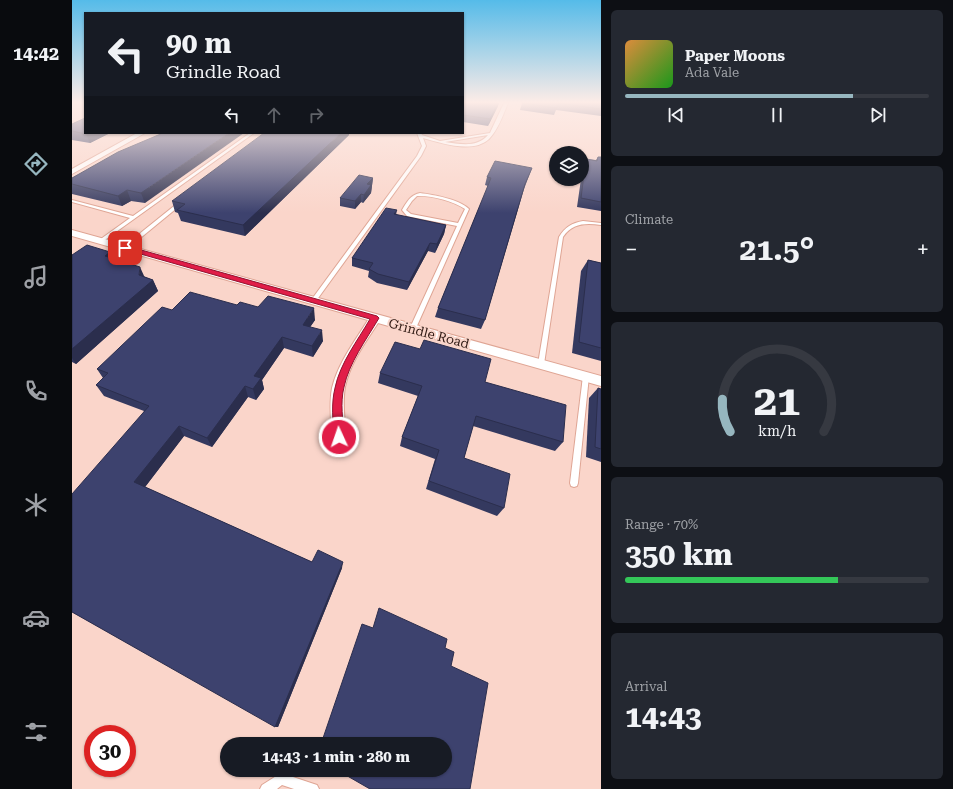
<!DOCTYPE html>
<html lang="en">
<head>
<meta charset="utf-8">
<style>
	body { margin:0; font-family:"Roboto Serif",serif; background:#242831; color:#f1f3f6; height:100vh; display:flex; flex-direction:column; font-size:15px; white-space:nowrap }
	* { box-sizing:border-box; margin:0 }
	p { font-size:13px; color:#9ea1a6 }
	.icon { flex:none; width:22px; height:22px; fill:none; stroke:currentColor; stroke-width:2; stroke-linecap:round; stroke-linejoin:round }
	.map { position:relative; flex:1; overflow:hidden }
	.sheet { display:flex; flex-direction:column; gap:10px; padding:10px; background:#0d0f14; width:352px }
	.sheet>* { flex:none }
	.guide { position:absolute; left:12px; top:12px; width:380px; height:122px; border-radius:0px; box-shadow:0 1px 3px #0004; background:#171b24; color:#f1f3f6; overflow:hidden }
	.fabs { position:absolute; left:477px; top:146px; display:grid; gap:8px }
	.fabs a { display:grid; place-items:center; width:40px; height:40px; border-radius:50%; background:#171b24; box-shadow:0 1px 3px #0004; font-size:20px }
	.speed { position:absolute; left:12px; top:725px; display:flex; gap:8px; font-size:20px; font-weight:700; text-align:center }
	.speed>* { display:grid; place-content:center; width:52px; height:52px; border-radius:50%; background:#171b24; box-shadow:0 1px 3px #0004; line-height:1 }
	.speed .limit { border:6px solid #d22; background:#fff; color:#111 }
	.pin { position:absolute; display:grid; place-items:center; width:34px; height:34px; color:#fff; margin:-17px; border-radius:8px; box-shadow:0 2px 6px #0006 }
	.me { position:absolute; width:44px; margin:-22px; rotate:357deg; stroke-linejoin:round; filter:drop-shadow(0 0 3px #0008) }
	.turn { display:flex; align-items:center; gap:14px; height:84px; padding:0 16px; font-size:18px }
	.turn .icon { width:52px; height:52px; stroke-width:2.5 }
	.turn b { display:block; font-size:28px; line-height:34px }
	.lanes { display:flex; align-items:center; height:38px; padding:0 16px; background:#0003; justify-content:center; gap:20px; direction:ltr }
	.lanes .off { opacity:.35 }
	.big { font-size:30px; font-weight:700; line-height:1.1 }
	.sheet .tile { flex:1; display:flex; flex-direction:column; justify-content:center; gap:6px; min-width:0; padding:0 14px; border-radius:6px; background:#242831 }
	.sheet .dial { align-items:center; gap:0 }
	.dial svg { height:104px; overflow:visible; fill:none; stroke:#363941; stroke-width:7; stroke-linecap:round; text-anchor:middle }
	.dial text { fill:#f1f3f6; stroke:none }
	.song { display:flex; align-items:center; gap:12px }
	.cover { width:48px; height:48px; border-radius:6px; background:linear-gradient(135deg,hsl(30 70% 55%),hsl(120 70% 35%)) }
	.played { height:4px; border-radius:2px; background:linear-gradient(90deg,#96b6bf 75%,#363941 75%) }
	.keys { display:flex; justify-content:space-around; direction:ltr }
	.heat { display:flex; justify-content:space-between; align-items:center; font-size:22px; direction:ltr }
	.charge { height:6px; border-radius:3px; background:linear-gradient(90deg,#34c759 70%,#363941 0) }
	.trip { position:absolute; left:148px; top:737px; width:232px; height:40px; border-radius:20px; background:#171b24; box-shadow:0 1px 3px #0004; font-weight:700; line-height:40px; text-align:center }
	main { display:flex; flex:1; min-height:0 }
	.tabs { display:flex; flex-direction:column; width:72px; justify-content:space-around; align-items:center; background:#090b0e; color:#9ea1a6 }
	.tabs .icon { width:28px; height:28px }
	.tabs .current { color:#96b6bf }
	.tabs b { font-size:18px; color:#f1f3f6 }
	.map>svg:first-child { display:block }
</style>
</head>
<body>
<main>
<nav class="tabs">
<b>14:42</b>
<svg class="icon current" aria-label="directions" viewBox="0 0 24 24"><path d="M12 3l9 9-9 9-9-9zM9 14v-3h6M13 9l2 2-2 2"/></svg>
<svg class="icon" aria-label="music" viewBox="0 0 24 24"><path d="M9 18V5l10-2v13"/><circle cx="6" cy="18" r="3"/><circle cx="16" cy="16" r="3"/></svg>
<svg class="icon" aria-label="phone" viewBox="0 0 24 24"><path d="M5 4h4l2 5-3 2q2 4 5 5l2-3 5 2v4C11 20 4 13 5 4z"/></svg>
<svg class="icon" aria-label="climate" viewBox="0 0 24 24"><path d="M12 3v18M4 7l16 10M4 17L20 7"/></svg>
<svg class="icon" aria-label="car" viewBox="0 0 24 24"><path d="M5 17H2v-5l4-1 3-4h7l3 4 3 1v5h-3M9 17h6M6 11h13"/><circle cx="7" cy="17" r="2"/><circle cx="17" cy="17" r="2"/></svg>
<svg class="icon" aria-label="filters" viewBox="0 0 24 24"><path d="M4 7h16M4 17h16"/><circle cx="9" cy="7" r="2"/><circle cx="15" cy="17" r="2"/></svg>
</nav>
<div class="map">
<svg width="529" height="789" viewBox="0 0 529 789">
	<rect width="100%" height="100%" fill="#fad5ca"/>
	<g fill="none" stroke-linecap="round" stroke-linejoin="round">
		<defs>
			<g id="lane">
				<path d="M432,103H436C431,115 426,130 417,139C401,154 369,143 351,138L354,146L349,156L244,301H240V299L345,156L350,146L345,133H349L350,135L368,141L418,133ZM416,135C405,148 388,144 373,142Z"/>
				<polygon points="178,133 182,133 30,242 26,241 58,218 0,202 0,200 61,216"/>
				<path d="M348,193C362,195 387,199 397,209L344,328L341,330L338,328L385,226L335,216L330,210C335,202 338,195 348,193ZM345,196C358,195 382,201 393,209L386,223L339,214L334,210L340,201Z"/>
				<polygon points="107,202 111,203 55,249 51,249 51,247"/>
				<path d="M511,221L529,223V225C514,223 500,223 491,237L472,364L469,366L466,364L487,237C493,227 500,223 511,221Z"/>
				<polygon points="514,373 517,376 506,483 505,486 502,487 499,486 498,483 511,376"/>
				<polygon points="209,773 245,785 247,789 222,789 210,785 205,789 188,789 190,785"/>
			</g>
			<g id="street">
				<polygon points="65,133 73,133 0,174 0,169"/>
				<path d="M0,230L529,376V386L306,323C293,343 278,363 273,387C270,403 273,421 274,437L272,441L267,443L262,441L260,437C259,421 257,404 260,388C266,363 283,341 296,320L0,236Z"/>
			</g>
		</defs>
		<!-- lane casing -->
		<use href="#lane" stroke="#dfa594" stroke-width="2"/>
		<!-- street casing -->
		<use href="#street" stroke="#dfa594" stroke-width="2"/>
		<!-- lane -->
		<use href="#lane" fill="#fff" fill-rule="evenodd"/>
		<!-- street -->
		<use href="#street" fill="#fff" fill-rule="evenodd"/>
	</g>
	<!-- wall -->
	<g fill="#34395f">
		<polygon points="391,103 426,106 416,126 391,122"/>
		<polygon points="450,103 529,103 529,116 484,110 482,115 448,110"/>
		<polygon points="0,124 38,133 18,143 0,140"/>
		<polygon points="91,133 73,203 59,201 50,206 0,194 0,178"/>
		<polygon points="277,135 173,236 109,221 106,213 103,212 100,201"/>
		<polygon points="526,157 529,157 529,211 505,207 509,179 510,179 510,166 514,159 524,160"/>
		<polygon points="460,168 452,189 413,320 409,329 363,317 366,308 416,186 413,185 415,177"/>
		<polygon points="301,178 299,193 291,203 289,202 283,209 268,206 268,198"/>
		<polygon points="325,210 324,215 374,225 372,234 363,253 356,251 335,290 305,283 296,277 297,271 280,266 280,258"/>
		<polygon points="38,252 42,259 73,277 81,280 86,291 4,364 0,362 0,255"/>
		<polygon points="516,260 529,263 529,361 500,353 509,271"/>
		<polygon points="165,305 186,307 243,320 238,327 251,341 241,357 212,348 190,380 192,389 184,400 176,397 140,447 112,436 73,487 240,562 270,568 206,727 0,612 72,411 32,396 24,385 31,378 25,369 100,310"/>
		<polygon points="308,373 413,382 491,442 483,451 401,426 392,458 432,508 425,516 354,489 363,459 328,446 330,437 346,396 306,383"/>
		<polygon points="526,388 529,389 529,462 514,457 517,398"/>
	</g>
	<!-- shaded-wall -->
	<g fill="#2b2e4d">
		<polygon points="426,103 427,103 426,106 416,126 418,119"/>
		<polygon points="16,133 38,133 18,143 14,134"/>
		<polygon points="157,133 172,133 73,203 69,193"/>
		<polygon points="269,133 277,133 277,135 173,236 171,225"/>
		<polygon points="301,178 299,193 291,203 292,195 295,184"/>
		<polygon points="55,190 59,201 50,206 46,196"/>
		<polygon points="289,194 289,202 283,209 283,201"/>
		<polygon points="374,225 372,234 363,253 365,244"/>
		<polygon points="358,243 356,251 335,290 337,282"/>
		<polygon points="38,252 44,263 33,256"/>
		<polygon points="68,267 73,278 67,275"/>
		<polygon points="81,280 86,291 4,364 0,358 0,349"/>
		<polygon points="242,308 243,320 232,336 231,325"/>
		<polygon points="250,330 251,341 241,357 240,346"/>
		<polygon points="210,337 212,348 190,380 192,389 184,400 181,389 182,376"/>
		<polygon points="173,386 176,397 140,447 135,438"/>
		<polygon points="107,426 112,436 70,491 62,482"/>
		<polygon points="271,562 270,568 206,727 203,727"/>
	</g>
	<!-- building -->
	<g fill="#3d426e" stroke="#2b2e4d">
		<polygon points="391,103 426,103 418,119 391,115"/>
		<polygon points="450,103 529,103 529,109 487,103 485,108"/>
		<polygon points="13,118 13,133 16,133 14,134 0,131 0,124"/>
		<polygon points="91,133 157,133 69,193 55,190 46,196 0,184 0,178 46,152"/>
		<polygon points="192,133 269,133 171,225 105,210 113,204 100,201"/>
		<polygon points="526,157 529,157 529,202 509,198 514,159 525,161"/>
		<polygon points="423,161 460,168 453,184 413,320 366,308 419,178 415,177"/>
		<polygon points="287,175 301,178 295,184 299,185 292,195 289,194 283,201 268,198"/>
		<polygon points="314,208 325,210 322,214 374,225 365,244 358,243 337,282 306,274 297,269 301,263 280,258"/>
		<polygon points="15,245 38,252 33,256 68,267 67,275 81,280 0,349 0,255"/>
		<polygon points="516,260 529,263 529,348 507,342"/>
		<polygon points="118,292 165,305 168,302 186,307 196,296 242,308 231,325 250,330 240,346 210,337 182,376 189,378 181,389 173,386 135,438 107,426 62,482 240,562 246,550 271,562 203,727 0,612 0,494 77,406 24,385 36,373 25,369 90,307 100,310"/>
		<polygon points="352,340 419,359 413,382 494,405 491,442 404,416 392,458 438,474 432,508 357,481 367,450 330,437 350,386 308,373 323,342 348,349"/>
		<polygon points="526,388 529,389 529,449 523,447"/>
		<polygon points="307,608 375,639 373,648 382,652 379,666 416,683 398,789 298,789 265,770 373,770 373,744 249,744 290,624 301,628"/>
	</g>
	<!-- sky -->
	<linearGradient id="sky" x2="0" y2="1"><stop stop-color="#55bbe9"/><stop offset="0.48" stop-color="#fdece7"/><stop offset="1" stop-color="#fdece7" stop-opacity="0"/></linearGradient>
	<rect width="529" height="213" fill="url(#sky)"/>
	<!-- route -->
	<path fill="#e11d48" stroke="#92132f" d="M51,246H55L305,316L307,318C294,340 277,363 272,387C268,403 271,420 272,437L270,440L267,441L263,440L262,437C261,420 259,404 263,388C268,363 286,340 298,319L51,249Z"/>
	<g text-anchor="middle" stroke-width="4" stroke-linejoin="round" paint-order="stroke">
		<!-- street labels -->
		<g font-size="13" fill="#301a14" stroke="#fad5ca">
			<text transform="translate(357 333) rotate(15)" y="5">Grindle Road</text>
		</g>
	</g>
</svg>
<div class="fabs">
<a><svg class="icon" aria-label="layers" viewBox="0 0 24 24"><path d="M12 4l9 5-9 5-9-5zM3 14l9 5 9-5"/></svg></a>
</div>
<div class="speed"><div class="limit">30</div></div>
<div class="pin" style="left:53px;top:248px;background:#d93025"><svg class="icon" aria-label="arrive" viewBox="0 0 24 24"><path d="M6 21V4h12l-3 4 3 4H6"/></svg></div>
<svg class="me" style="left:267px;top:437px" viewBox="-20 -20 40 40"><circle r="17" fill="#e11d48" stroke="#fff" stroke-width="3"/><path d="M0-11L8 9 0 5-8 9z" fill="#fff"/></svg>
<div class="trip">14:43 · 1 min · 280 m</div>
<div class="guide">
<div class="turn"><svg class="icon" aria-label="left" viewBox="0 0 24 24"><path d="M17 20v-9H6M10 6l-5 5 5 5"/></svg><div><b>90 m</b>Grindle Road</div></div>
<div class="lanes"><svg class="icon" aria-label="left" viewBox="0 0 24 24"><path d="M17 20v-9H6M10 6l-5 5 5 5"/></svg><svg class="icon off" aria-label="ahead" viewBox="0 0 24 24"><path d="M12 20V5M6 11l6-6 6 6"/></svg><svg class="icon off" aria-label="right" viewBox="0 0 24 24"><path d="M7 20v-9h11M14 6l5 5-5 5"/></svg></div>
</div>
</div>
<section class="sheet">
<div class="tile">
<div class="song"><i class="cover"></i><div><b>Paper Moons</b><p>Ada Vale</p></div></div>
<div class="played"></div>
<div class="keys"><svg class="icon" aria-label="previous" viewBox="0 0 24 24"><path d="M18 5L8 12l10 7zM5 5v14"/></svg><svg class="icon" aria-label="pause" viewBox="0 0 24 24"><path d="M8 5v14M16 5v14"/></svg><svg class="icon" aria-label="next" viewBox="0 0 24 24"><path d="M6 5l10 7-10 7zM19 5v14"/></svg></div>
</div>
<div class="tile"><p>Climate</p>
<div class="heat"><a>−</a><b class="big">21.5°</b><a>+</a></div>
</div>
<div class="tile dial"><svg viewBox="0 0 100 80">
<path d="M14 69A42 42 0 1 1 86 69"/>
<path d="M14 69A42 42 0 0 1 8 44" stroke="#96b6bf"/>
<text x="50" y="56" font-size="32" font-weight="700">21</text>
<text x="50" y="72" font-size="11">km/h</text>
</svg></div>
<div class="tile"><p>Range · 70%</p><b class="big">350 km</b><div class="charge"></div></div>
<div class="tile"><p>Arrival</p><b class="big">14:43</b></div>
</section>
</main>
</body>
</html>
